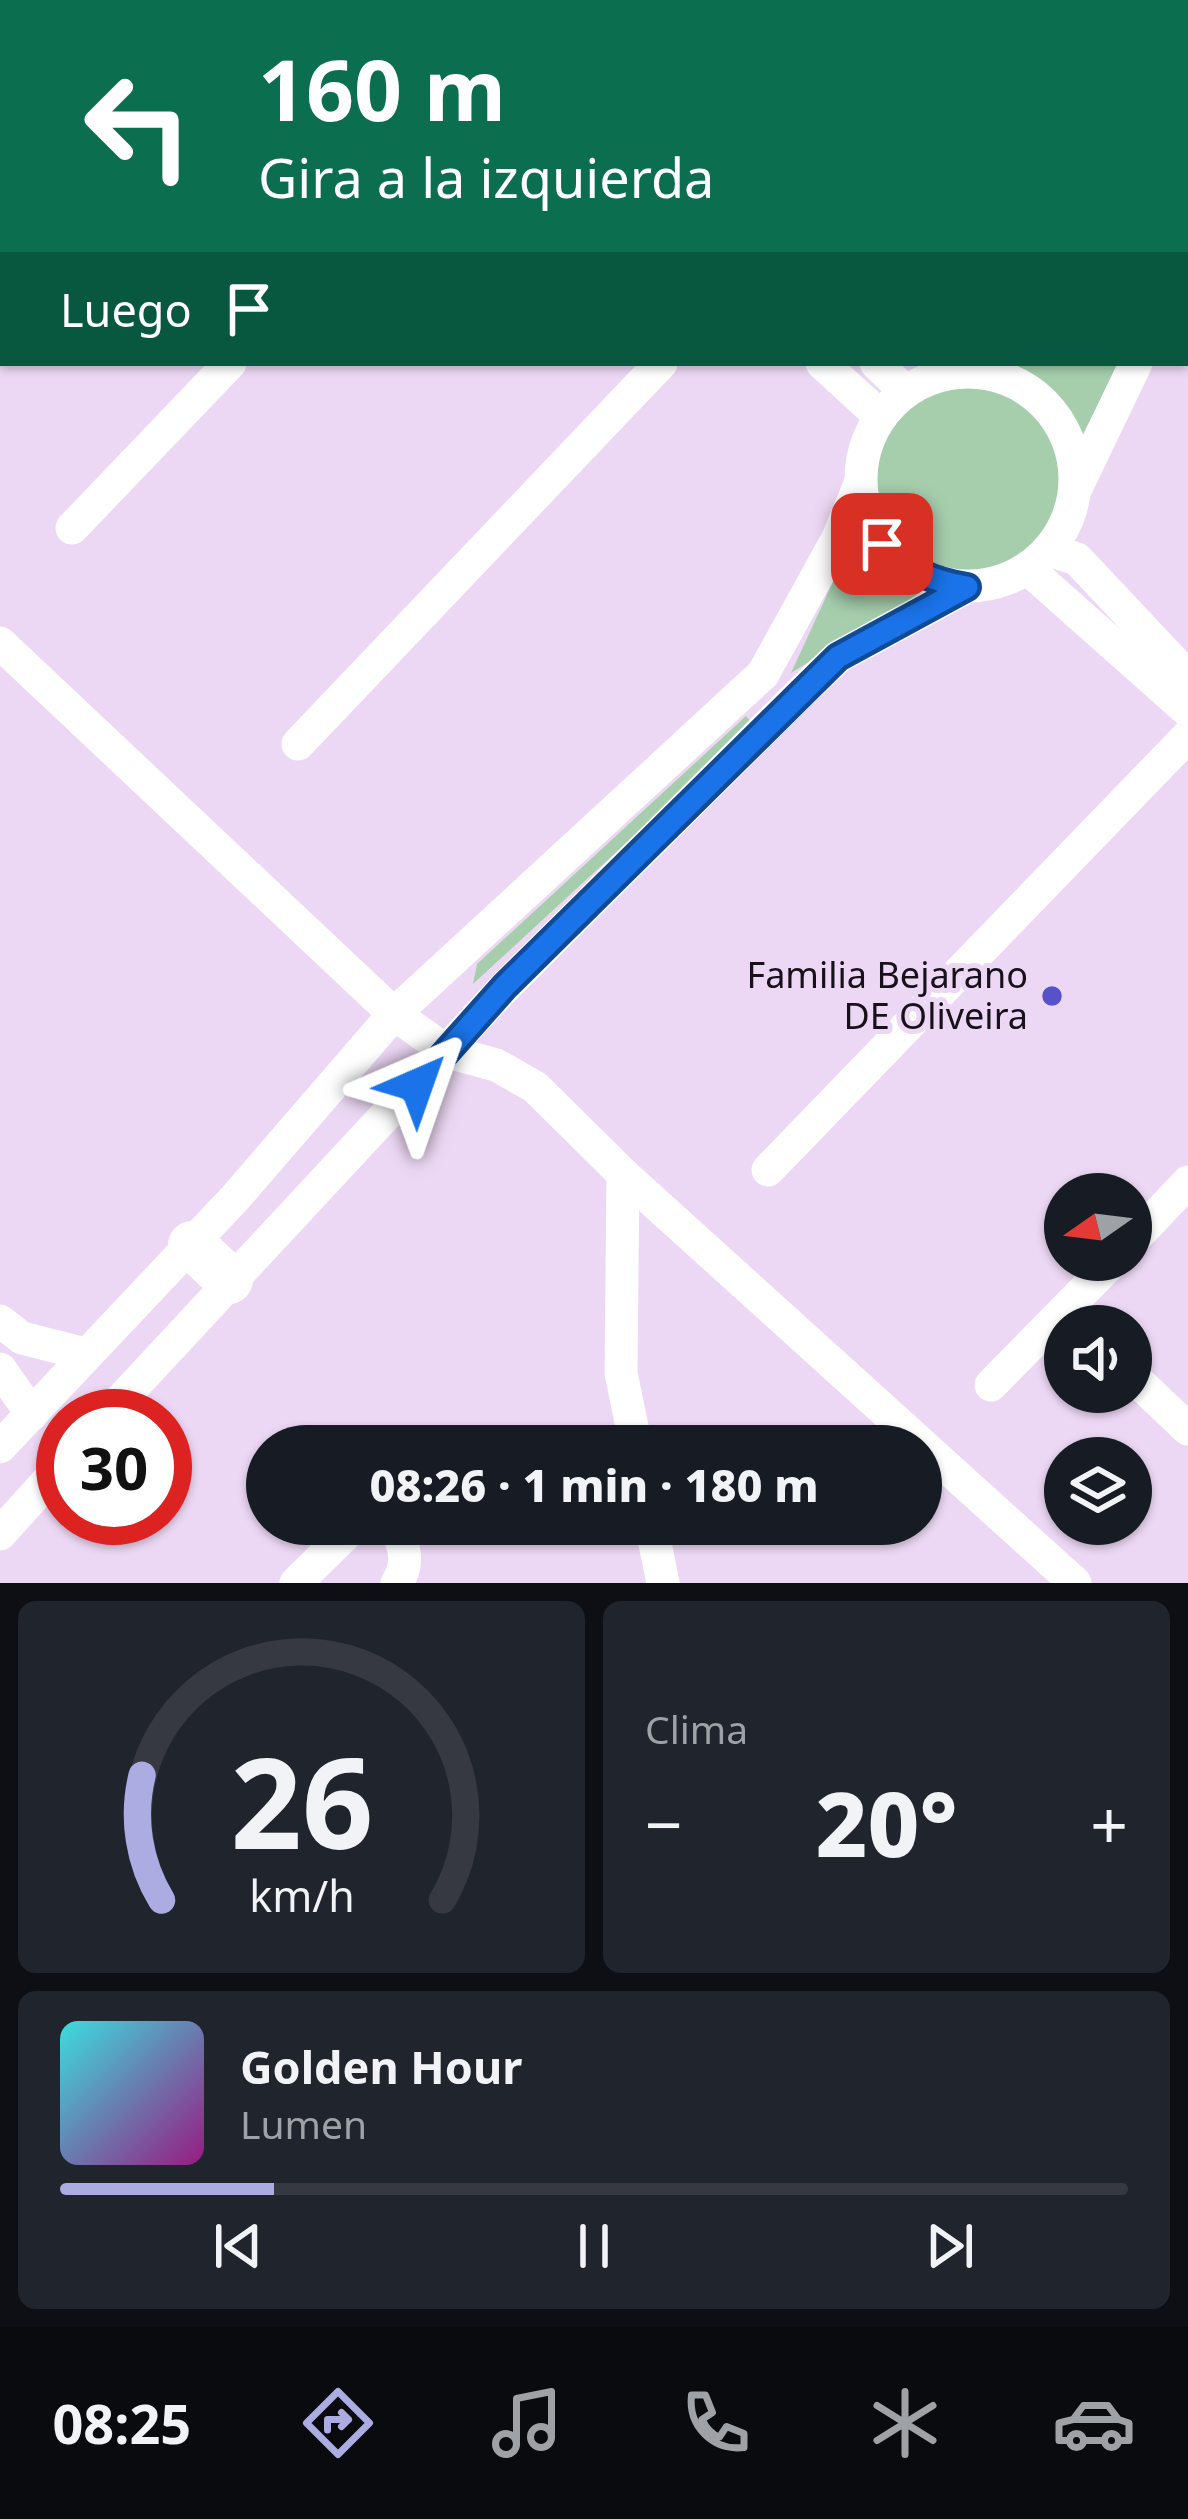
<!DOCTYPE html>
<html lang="es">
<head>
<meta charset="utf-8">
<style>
	body { margin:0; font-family:"Noto Sans",sans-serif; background:#20242c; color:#f1f3f6; height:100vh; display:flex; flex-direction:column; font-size:45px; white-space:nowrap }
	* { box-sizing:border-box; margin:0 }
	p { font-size:39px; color:#9ea1a6 }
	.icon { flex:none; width:66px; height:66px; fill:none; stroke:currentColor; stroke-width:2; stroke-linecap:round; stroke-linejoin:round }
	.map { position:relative; height:1583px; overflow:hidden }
	.details { display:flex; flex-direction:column; gap:18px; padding:18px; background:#0d0f14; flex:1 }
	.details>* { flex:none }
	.guide { position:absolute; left:0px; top:0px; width:1188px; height:366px; box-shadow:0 3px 9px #0004; background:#0b6e4f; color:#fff; overflow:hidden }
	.needle { width:78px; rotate:256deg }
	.fabs { position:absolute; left:1044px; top:1173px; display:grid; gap:24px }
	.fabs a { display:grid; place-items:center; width:108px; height:108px; border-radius:50%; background:#171b24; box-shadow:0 3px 9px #0004; font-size:60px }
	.speed { position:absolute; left:36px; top:1389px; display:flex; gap:24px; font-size:60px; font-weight:700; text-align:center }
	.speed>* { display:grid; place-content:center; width:156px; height:156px; border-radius:50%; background:#171b24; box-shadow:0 3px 9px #0004; line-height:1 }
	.speed .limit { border:18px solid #d22; background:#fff; color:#111 }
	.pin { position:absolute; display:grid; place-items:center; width:102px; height:102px; color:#fff; margin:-51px; border-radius:24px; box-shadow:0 6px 18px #0006 }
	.me { position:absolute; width:132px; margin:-66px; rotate:43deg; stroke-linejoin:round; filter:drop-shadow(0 0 9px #0008) }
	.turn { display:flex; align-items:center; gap:42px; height:252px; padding:0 60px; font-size:54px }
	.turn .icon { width:156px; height:156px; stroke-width:2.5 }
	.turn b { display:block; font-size:84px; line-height:102px }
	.then { display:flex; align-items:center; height:114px; padding:0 60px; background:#0003; gap:24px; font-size:45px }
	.big { font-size:90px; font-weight:800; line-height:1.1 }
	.details .tile { flex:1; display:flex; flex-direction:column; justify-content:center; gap:18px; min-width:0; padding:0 42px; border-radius:18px; background:#20242c }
	.details .dial { align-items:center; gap:0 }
	.dial svg { height:312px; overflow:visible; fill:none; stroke:#363941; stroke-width:7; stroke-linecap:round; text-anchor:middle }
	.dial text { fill:#f1f3f6; stroke:none }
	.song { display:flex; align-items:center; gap:36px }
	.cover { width:144px; height:144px; border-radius:18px; background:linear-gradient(135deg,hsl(180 70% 55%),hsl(310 70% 35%)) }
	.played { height:12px; border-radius:6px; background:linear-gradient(90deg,#acabe2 20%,#363941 20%) }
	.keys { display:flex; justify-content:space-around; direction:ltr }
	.heat { display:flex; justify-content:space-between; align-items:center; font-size:66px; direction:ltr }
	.details .tiles { flex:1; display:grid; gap:18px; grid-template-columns:1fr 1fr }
	.tile:last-child { grid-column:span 2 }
	.trip { position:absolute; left:246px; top:1425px; width:696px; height:120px; border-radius:60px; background:#171b24; box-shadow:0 3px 9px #0004; font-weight:800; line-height:120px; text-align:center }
	.menu { display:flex; height:192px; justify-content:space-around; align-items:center; background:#090b0e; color:#9ea1a6 }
	.menu .icon { width:84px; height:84px }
	.menu .current { color:#acabe2 }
	.menu b { font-size:54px; color:#f1f3f6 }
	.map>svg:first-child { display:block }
</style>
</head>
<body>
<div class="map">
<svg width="1188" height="1583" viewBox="0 0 1188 1583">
	<rect width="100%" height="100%" fill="#ecd8f4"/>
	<!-- green -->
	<g fill="#a6cead">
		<path d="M1012,363H1119L1082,436C1066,402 1044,374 1005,367Z"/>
		<circle cx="968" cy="479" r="92"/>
		<path d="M855,534C870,570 882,583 921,592L791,673Z"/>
		<polygon points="746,716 754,725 473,984 477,964"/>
	</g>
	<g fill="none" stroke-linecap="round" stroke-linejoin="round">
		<!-- street -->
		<g stroke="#fff" stroke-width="33">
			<polyline points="108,0 111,3"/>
			<polyline points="429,0 432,3"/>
			<polyline points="501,0 504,3"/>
			<polyline points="142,3 145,0"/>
			<polyline points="572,3 575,0"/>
			<polyline points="1003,3 1006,0"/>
			<polyline points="0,153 3,150"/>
			<polyline points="1185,238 1188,236"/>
			<polyline points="1185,286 1188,282"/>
			<polyline points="822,363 880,416"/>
			<polyline points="876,363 905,391"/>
			<circle cx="968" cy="479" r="107"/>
			<polyline points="1077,486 1136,363"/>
			<polyline points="72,528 230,363"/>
			<polyline points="1049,550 1077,559 1188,677"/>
			<polyline points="1028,569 1188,711"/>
			<polyline points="0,643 394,1014 763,674 838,538 860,484"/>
			<polyline points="298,744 661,363"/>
			<polyline points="768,1170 1188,736"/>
			<polyline points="623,1174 621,1373 636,1446"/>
			<polyline points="1131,1242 1188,1182"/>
			<polyline points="0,1321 22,1338 85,1354"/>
			<polyline points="0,1369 32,1414"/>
			<polyline points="1131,1375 1188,1429"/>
			<polyline points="991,1385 1114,1260"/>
			<polyline points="106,1416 505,987 792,701 838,657 967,587"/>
			<polyline points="0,1447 235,1198 394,1014 448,1052 496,1065 535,1087 623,1174 1075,1583"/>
			<path d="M391,1524C405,1541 410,1563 397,1583"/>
			<polyline points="651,1524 663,1583"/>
			<polyline points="0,1534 63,1464"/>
			<polyline points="296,1583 356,1524"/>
		</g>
		<!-- secondary -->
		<polyline stroke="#fff" stroke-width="48" points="192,1245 229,1280"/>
	</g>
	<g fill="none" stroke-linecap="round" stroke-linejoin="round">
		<defs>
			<path id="route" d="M417,1085L505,986L838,657L967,587C930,581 909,570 882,544"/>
		</defs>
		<!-- route casing -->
		<use href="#route" stroke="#114b97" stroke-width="30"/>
		<!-- route -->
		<use href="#route" stroke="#1a73e8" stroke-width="21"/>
	</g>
	<!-- markers -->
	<circle fill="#5752c9" stroke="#ecd8f4" stroke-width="4.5" cx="1052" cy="996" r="12"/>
	<g text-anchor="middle" stroke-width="10" stroke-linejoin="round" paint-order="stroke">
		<!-- poi labels -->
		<g font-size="36" fill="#18111b" stroke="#ecd8f4" text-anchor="end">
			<text x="1028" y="988">Familia Bejarano<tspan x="1028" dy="41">DE Oliveira</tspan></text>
		</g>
	</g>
</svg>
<div class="fabs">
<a><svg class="needle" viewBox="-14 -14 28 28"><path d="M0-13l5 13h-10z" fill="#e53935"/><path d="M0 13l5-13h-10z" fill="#9ea1a6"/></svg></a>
<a><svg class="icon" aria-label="sound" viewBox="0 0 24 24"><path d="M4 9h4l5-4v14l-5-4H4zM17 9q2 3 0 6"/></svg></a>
<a><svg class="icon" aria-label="layers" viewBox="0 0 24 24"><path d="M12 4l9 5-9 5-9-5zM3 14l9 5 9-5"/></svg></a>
</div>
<div class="speed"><div class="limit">30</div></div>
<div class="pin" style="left:882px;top:544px;background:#d93025"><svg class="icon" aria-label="arrive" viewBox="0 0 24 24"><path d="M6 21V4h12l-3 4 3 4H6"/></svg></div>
<svg class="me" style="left:417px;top:1085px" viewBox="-20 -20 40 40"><path d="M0-17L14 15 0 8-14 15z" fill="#1a73e8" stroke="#fff" stroke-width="4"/></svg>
<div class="trip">08:26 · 1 min · 180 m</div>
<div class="guide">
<div class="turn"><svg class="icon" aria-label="left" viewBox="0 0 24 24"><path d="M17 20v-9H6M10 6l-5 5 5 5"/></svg><div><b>160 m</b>Gira a la izquierda</div></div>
<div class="then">Luego<svg class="icon" aria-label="arrive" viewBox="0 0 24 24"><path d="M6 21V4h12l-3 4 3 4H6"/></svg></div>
</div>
</div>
<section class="details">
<div class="tiles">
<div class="tile dial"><svg viewBox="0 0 100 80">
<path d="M14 69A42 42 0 1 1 86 69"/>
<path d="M14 69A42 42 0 0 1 9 37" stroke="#acabe2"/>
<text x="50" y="56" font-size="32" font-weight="700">26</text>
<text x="50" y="72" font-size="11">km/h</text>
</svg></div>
<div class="tile"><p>Clima</p>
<div class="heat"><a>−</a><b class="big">20°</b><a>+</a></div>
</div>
<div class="tile">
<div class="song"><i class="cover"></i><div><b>Golden Hour</b><p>Lumen</p></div></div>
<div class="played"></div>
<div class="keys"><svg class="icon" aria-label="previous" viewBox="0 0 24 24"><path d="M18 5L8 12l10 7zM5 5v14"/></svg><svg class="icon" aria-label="pause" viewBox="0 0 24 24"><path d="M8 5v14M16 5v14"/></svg><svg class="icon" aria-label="next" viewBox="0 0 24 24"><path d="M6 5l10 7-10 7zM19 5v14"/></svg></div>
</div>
</div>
</section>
<nav class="menu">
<b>08:25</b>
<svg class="icon current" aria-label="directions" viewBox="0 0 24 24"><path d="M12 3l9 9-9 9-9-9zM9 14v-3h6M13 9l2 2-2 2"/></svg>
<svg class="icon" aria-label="music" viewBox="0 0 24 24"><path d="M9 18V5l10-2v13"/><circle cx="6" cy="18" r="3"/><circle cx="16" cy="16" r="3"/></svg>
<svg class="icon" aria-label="phone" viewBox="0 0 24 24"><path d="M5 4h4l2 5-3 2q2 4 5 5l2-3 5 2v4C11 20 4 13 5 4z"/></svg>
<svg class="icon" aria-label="climate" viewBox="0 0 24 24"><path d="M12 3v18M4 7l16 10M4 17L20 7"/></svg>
<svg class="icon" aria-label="car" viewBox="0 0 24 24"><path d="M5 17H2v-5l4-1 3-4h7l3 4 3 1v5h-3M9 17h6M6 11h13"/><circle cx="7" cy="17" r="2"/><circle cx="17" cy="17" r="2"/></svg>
</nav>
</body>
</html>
